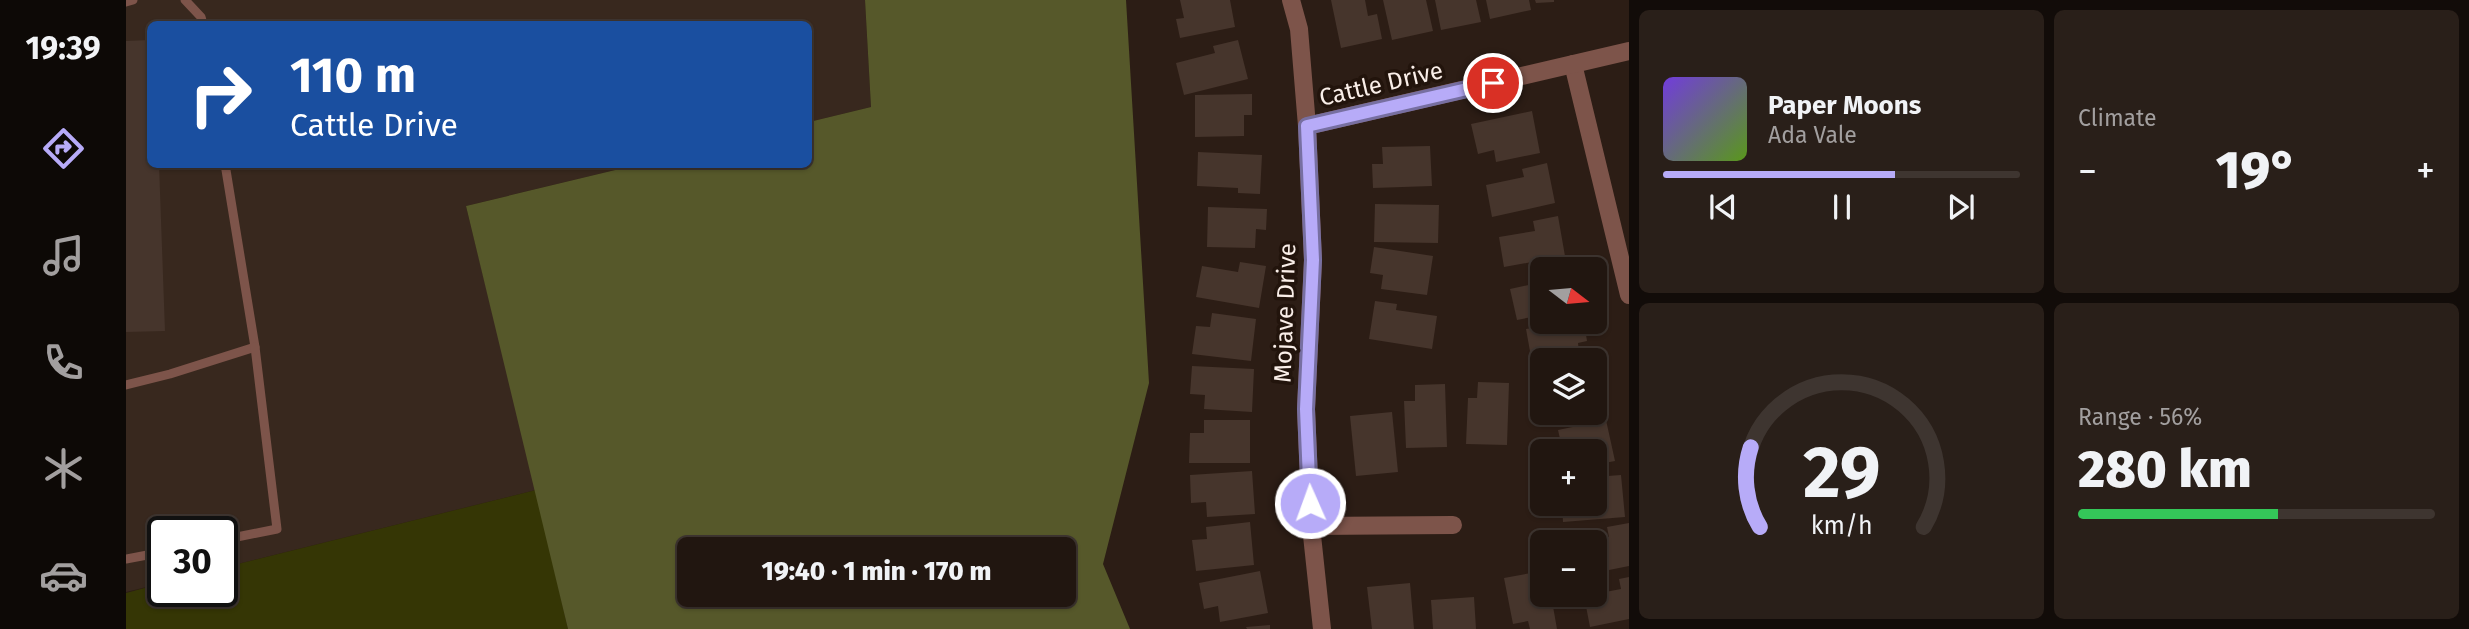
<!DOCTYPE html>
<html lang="en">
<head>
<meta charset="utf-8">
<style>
	body { margin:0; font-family:"Fira Sans",sans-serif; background:#291f19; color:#f1f3f6; height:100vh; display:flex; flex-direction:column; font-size:26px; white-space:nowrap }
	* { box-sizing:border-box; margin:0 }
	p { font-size:23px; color:#a29f9f }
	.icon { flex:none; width:38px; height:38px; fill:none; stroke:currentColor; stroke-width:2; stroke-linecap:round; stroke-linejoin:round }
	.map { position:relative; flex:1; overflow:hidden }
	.panel { display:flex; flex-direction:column; gap:10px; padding:10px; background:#120c09; width:840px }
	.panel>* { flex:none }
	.top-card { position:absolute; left:21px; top:21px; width:665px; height:147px; border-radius:10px; box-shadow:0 2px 5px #0004,0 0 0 2px #3e3530; background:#1a4fa0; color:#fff; overflow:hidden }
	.needle { width:46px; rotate:106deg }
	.controls { position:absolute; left:1404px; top:257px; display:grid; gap:14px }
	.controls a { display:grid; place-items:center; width:77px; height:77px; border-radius:10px; background:#211610; box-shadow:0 2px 5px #0004,0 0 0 2px #3e3530; font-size:35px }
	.speed { position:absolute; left:21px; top:516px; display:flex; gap:14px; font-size:35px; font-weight:700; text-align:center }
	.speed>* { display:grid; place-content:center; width:91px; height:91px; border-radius:50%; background:#211610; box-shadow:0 2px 5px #0004,0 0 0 2px #3e3530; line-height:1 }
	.speed .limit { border:4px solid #111; border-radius:10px; background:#fff; color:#111 }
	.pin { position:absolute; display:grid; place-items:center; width:60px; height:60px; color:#fff; margin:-30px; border:4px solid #fff; border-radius:50%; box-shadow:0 2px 7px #0007 }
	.me { position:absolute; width:77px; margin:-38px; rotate:358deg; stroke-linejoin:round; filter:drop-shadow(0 0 5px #0008) }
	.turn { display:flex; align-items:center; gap:24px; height:147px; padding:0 28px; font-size:32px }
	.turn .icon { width:91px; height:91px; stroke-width:2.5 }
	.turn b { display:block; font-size:49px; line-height:60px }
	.big { font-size:52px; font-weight:800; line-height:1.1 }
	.panel .tile { flex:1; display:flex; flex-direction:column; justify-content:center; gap:10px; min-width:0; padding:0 24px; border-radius:10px; background:#291f19 }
	.panel .dial { align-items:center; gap:0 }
	.dial svg { height:182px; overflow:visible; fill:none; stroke:#3e3530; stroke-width:7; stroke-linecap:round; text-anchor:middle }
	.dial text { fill:#f1f3f6; stroke:none }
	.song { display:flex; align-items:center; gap:21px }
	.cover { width:84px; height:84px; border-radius:10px; background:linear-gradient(135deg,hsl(260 70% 55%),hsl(90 70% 35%)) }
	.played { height:7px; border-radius:4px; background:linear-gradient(90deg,#b7abf8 65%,#3e3530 65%) }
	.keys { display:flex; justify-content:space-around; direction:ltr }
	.heat { display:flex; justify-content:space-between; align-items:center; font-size:38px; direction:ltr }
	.charge { height:10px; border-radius:5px; background:linear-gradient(90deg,#34c759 56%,#3e3530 0) }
	.panel .tiles { flex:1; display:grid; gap:10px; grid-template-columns:repeat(2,1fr) }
	.trip { position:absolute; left:551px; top:537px; width:399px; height:70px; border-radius:10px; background:#211610; box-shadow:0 2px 5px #0004,0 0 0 2px #3e3530; font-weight:800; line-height:70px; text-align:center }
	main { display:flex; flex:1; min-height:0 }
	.tabs { display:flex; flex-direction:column; width:126px; justify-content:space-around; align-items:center; background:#0d0906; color:#a29f9f }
	.tabs .icon { width:49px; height:49px }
	.tabs .on { color:#b7abf8 }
	.tabs b { font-size:32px; color:#f1f3f6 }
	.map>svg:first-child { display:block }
</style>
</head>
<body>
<main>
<nav class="tabs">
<b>19:39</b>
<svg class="icon on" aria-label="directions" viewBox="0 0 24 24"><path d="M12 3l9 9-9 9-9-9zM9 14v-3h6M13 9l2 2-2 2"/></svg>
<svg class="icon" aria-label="music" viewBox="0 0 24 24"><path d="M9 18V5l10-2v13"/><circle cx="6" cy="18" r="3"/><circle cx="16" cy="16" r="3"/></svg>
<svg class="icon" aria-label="phone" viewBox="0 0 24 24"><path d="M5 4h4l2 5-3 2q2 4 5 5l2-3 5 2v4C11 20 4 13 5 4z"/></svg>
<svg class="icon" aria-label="climate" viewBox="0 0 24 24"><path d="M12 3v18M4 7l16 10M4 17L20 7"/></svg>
<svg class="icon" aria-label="car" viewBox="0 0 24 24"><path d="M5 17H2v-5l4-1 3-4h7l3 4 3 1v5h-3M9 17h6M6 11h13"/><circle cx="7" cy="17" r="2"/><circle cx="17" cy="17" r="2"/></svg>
</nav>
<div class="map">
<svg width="1503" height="629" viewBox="0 0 1503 629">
	<rect width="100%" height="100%" fill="#2c1d15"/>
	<!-- industrial -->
	<polygon fill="#38281e" points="0,0 739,0 745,107 683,122 682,24 24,24 24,164 510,165 340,206 410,490 96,568 96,532 37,532 37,583 0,592"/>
	<!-- green -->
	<polygon fill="#353605" points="410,490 442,629 0,629 0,593 37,583 37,592 96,592 96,568"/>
	<!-- forest -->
	<path fill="#56582a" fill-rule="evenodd" d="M739,0H1000L1023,383L977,564L1004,629H442L340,206L510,165L682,164L683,122L745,107ZM564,550H938V595H564Z"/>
	<!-- building -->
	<g fill="#46352c">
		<polygon points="1054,0 1104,0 1109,27 1054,38 1050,19 1058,18"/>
		<polygon points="1205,0 1239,0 1242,16 1251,14 1256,39 1215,48"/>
		<polygon points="1257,0 1300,0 1307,31 1266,40"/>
		<polygon points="1309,0 1350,0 1355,22 1315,30"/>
		<polygon points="1360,0 1403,0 1405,10 1364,19"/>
		<polygon points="1409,0 1428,0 1428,2 1410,3"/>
		<polygon points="24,40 24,164 33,164 39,331 0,332 0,41"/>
		<polygon points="1112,40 1122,79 1058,95 1050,63 1089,53 1087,46"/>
		<polygon points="1126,94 1126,115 1118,115 1118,136 1069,137 1069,95"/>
		<polygon points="1406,111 1414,153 1370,162 1368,150 1352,154 1345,124"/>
		<polygon points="1304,146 1306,186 1247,188 1246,164 1257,164 1256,147"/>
		<polygon points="1072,152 1136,155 1134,194 1112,193 1112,188 1071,186"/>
		<polygon points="1421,163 1429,203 1366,217 1360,185 1398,177 1396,169"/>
		<polygon points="1249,204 1313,205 1312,243 1248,242"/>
		<polygon points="1082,207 1141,209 1140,230 1130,229 1129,248 1081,247"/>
		<polygon points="1432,216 1439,256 1378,267 1373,237 1409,231 1407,221"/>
		<polygon points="1248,247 1307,256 1301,295 1255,289 1257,275 1244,273"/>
		<polygon points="1114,262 1140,266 1133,308 1070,297 1076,266 1112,272"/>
		<polygon points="1416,282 1416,315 1391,320 1384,289"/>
		<polygon points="1249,301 1271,304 1270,310 1311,316 1306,349 1243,339"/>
		<polygon points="1086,313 1130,319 1125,361 1066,354 1070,326 1084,327"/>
		<polygon points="1439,322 1458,322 1461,341 1452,343 1454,360 1416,360 1416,367 1407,368 1400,329"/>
		<polygon points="1066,366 1128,369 1126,412 1078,409 1079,395 1064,394"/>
		<polygon points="1468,370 1471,370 1477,411 1468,412"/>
		<polygon points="1352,382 1383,383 1381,445 1340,444 1342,398 1351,398"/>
		<polygon points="1319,384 1321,447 1280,448 1278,401 1289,401 1289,385"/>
		<polygon points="1416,389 1416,413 1452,415 1414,420 1409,390"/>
		<polygon points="1266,412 1272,472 1230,476 1224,416"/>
		<polygon points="1078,420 1124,420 1124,463 1063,463 1064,433 1078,433"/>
		<polygon points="1480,420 1489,461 1468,465 1468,452 1437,452 1432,430"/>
		<polygon points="1126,471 1129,514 1081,517 1080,502 1065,503 1064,475"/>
		<polygon points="1495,475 1499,517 1437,522 1436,504 1468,504 1468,477"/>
		<polygon points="1124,522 1128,565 1070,571 1066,540 1081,539 1080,527"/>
		<polygon points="1503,523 1503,566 1468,573 1468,542 1460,541 1483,537 1481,527"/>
		<polygon points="1134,571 1142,613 1094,622 1092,606 1078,609 1073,583"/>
		<polygon points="1416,571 1416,595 1425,595 1431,629 1404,629 1402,621 1387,624 1378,578"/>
		<polygon points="1503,577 1503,619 1464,627 1458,596 1495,589 1493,579"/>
		<polygon points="1284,583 1288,629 1246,629 1241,587"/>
		<polygon points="1348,597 1350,629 1307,629 1305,600"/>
		<polygon points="1144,625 1144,629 1121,629 1120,627"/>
	</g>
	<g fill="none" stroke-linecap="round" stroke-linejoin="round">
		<!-- service -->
		<g stroke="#7d544a" stroke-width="9">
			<polyline points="59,0 75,17 77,24"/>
			<polyline points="0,2 7,0"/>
			<polyline points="0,385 44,374 129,347 99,164"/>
			<polyline points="96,540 151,529 129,347"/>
			<polyline points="0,559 37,552"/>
		</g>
		<!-- minor -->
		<g stroke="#7d544a" stroke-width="18">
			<polyline points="1165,0 1173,29 1181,126 1187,260 1180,409 1185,526 1196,629"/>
			<polyline points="1447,64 1503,295"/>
			<polyline points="1181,126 1503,51"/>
			<polyline points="1185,526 1327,525"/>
		</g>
	</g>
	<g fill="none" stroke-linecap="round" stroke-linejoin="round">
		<defs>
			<polyline id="route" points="1184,503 1180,409 1187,260 1181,126 1367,83"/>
		</defs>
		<!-- route casing -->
		<use href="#route" stroke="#776fa1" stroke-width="18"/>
		<!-- route -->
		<use href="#route" stroke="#b7abf8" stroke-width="12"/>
	</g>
	<g text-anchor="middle" stroke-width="7" stroke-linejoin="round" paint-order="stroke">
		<!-- street labels -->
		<g font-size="24" fill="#faefe9" stroke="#22140c">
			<text transform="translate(1255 84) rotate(-13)" y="8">Cattle Drive</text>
			<text transform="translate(1159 313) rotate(-88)" y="8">Mojave Drive</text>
		</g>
	</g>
</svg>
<div class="controls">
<a><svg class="needle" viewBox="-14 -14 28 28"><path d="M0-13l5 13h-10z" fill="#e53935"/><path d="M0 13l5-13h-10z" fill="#a29f9f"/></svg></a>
<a><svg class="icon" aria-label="layers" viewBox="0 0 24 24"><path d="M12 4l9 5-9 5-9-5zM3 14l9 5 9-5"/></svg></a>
<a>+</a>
<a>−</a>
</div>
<div class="speed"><div class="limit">30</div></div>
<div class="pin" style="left:1367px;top:83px;background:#d93025"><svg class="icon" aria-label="arrive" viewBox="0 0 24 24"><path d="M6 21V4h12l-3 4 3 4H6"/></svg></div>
<svg class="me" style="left:1184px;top:503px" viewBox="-20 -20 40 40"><circle r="17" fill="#b7abf8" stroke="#fff" stroke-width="3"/><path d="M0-11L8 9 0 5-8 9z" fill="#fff"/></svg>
<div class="trip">19:40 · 1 min · 170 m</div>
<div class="top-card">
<div class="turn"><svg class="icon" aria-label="right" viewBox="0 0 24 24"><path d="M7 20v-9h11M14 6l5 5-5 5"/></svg><div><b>110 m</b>Cattle Drive</div></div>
</div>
</div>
<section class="panel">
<div class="tiles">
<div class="tile">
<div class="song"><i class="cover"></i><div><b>Paper Moons</b><p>Ada Vale</p></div></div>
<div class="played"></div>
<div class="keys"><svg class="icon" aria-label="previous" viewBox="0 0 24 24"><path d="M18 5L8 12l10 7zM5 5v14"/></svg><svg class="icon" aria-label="pause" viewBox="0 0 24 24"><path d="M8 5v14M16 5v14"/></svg><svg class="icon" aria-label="next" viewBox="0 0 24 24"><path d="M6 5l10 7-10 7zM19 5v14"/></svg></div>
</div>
<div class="tile"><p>Climate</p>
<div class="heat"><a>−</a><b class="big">19°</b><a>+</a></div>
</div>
<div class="tile dial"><svg viewBox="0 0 100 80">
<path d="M14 69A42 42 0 1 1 86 69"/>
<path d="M14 69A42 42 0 0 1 10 34" stroke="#b7abf8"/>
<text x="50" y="56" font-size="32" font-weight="700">29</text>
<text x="50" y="72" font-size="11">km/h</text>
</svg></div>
<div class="tile"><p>Range · 56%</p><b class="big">280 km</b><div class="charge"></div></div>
</div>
</section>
</main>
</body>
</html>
